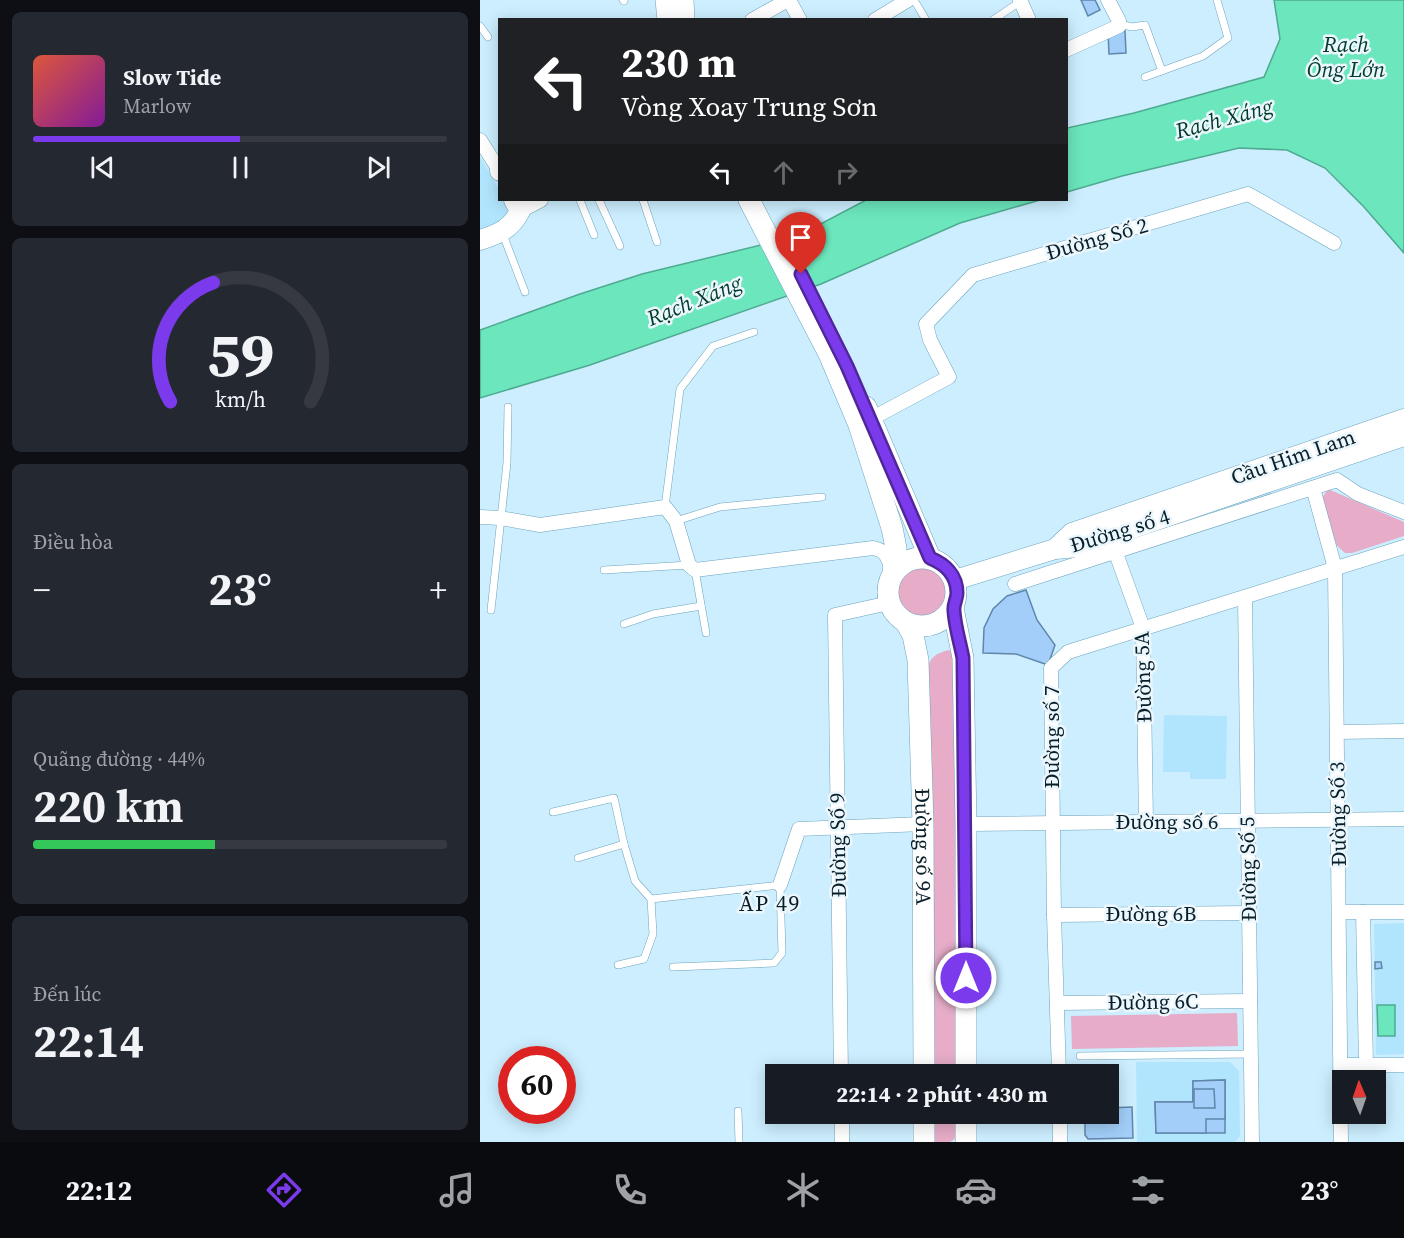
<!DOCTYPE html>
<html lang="vi">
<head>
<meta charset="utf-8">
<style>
	body { margin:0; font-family:"Source Serif 4",serif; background:#242831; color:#f1f3f6; height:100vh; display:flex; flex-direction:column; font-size:22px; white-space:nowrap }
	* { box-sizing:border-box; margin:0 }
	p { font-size:20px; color:#9ea1a6 }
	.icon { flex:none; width:33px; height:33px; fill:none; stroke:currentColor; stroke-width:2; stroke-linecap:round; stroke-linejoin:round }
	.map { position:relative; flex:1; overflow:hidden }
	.side { display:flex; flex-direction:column; gap:12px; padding:12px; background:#0d0f14; width:480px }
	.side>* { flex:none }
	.guide { position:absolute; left:18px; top:18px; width:570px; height:183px; border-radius:0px; box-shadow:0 3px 15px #0003; background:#202124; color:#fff; overflow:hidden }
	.needle { width:39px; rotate:358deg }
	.fabs { position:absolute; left:852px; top:1070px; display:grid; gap:12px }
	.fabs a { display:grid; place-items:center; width:54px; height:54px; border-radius:0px; background:#171b24; box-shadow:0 3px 15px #0003; font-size:30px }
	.speed { position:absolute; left:18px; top:1046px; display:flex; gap:12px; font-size:30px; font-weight:700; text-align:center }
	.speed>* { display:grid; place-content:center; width:78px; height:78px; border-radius:50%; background:#171b24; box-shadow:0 3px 15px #0003; line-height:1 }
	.speed .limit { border:9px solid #d22; background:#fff; color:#111 }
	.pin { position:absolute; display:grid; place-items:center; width:51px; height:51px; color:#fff; margin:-62px -26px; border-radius:50% 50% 50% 0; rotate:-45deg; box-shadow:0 0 6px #0007 }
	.pin .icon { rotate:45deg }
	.me { position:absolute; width:66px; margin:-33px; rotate:0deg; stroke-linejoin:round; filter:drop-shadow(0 0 4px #0008) }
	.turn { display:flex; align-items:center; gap:21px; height:126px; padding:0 24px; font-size:27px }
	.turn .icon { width:78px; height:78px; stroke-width:2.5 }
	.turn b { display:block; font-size:42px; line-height:51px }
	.lanes { display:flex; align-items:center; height:57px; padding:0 24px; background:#0003; justify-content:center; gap:30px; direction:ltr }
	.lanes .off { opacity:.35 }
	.big { font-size:45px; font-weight:700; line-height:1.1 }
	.side .card { flex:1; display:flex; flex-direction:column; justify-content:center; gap:9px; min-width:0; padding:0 21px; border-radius:9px; background:#242831 }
	.side .dial { align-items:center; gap:0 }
	.dial svg { height:156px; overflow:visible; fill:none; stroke:#363941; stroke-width:7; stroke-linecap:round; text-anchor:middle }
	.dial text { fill:#f1f3f6; stroke:none }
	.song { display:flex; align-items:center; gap:18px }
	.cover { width:72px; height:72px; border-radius:9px; background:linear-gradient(135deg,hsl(10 70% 55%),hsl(290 70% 35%)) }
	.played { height:6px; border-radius:3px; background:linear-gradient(90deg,#7c3aed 50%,#363941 50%) }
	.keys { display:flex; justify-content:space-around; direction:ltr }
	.heat { display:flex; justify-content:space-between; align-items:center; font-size:33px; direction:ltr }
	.charge { height:9px; border-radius:4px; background:linear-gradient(90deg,#34c759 44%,#363941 0) }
	.trip { position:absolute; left:285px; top:1064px; width:354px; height:60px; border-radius:0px; background:#171b24; box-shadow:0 3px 15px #0003; font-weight:700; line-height:60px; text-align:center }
	.menu { display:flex; height:96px; justify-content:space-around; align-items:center; background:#090b0e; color:#9ea1a6 }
	.menu .icon { width:42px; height:42px }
	.menu .selected { color:#7c3aed }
	.menu b { font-size:27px; color:#f1f3f6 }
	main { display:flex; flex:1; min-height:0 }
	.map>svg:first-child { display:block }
</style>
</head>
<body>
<main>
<section class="side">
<div class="card">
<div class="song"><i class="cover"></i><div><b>Slow Tide</b><p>Marlow</p></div></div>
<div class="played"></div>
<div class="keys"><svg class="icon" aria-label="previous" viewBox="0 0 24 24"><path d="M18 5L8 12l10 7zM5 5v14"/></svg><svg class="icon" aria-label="pause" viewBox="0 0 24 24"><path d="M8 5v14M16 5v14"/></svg><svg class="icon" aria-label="next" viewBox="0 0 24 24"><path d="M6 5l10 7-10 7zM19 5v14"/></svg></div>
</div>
<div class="card dial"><svg viewBox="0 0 100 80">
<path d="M14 69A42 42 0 1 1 86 69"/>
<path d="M14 69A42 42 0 0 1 36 8" stroke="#7c3aed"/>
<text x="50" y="56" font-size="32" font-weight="700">59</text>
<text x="50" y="72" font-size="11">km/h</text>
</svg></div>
<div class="card"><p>Điều hòa</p>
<div class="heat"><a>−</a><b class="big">23°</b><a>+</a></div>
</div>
<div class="card"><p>Quãng đường · 44%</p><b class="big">220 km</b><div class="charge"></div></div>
<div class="card"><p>Đến lúc</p><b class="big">22:14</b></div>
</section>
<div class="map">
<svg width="924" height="1142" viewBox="0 0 924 1142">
	<rect width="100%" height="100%" fill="#cceefe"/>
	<!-- built -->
	<g fill="#b1e5fe">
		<polygon points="0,157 19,189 20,200 25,200 29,206 25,222 0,230"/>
		<polygon points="684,715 747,716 746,779 710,779 710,772 683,772"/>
		<polygon points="924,923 924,1054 896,1055 894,924"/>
		<polygon points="656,1062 750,1062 759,1071 760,1136 755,1142 657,1142"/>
	</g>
	<!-- green -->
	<g fill="#e6acc8">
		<polygon points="848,489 924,522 924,536 872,553 865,553 853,542 842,498"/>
		<circle cx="443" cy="591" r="26"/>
		<path d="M468,650L474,653L480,1074H450L447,669C450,657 456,654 468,650Z"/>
		<polygon points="757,1013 758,1046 592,1049 591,1016"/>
		<polygon points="450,1113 480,1113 476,1138 470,1142 454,1142"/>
	</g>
	<!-- water -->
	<g fill="#6ce6bc" stroke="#4eaa90" stroke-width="1.5">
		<polygon points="794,0 924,0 924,253 884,207 845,168 807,150 759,148 642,176 587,192 587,128 654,113 784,77 800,39"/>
		<polygon points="386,200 560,200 480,223 341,284 110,365 0,398 0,330 100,294 162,274 318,236"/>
		<polygon points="897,1005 915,1005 915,1036 898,1036"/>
	</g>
	<!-- pier -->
	<polygon fill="#cceefe" points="309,236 336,289 314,296 286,242"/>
	<!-- building -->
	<g fill="#a2cef9" stroke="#6086aa" stroke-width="1.5">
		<polygon points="601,0 615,0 620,10 608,16"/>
		<polygon points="645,31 646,53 629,54 628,32"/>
		<polygon points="546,590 557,620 575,645 568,665 536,654 503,653 504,628 513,609 527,596"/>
		<polygon points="895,962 901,962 902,968 895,969"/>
		<polygon points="745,1080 745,1133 676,1133 675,1102 713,1102 713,1081"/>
		<polygon points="745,1080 745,1119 726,1119 726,1133 676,1133 675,1102 713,1102 713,1081"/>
		<polygon points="714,1089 734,1089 735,1108 714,1108"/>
		<polygon points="652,1107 653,1138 608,1139 605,1135 605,1113 628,1113 628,1108"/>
	</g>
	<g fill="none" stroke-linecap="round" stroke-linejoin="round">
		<defs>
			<g id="lane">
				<polyline points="143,0 144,1"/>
				<polyline points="434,0 446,20"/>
				<polyline points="513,20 541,1"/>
				<polyline points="640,24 652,27 665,25 682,71"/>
				<polyline points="0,26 8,37"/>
				<polyline points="665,77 723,56 748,38 737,0"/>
				<polyline points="100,200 114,235"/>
				<polyline points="119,200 140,246"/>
				<polyline points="163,200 177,242"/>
				<polyline points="22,232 45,292"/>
				<polyline points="185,507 200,389 233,346 274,332"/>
				<polyline points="196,521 240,507 342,497"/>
				<polyline points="124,570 209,565"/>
				<polyline points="215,570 226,633"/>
				<polyline points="11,610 27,463 28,407"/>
				<polyline points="144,624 173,614 221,606"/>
				<polyline points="73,812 134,798 144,844"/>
				<polyline points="98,858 144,844 155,881 171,899 300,885 302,953 294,963 193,967"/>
				<polyline points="138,965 164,959 173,934 171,899"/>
				<polyline points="600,1056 771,1054"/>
				<polyline points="258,1111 259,1142"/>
			</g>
			<g id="street">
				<polyline points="309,0 320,20"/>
				<polyline points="540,0 549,20"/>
				<polyline points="272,20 308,0"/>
				<polyline points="395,20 428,0"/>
				<polyline points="586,50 639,26 639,21 628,0"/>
				<polyline points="0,140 19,170"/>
				<polyline points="40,211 61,200"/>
				<polyline points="391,419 469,377 450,340 446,324 493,275 768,194 854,243"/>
				<polyline points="833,488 855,568 861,1142"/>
				<path d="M0,517L20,518L60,525L185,507L196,521L209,565L215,570L393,548C407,551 407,557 412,569"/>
				<polyline points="633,545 663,628 666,823"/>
				<polyline points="535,584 857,480 878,494 924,512"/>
				<polyline points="765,597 772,1142"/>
				<polyline points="857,732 924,731"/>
				<polyline points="486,824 924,819"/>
				<polyline points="300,885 319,829 443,824"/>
				<polyline points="859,912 924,912"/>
				<polyline points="883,912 886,1065"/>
				<polyline points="574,915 769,913"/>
				<polyline points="577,1003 770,1001"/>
				<polyline points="861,1065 924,1065"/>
				<polyline points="361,1074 355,615 409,603"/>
				<polyline points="579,1074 574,915 571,668 588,652 924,547"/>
				<polyline points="362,1113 362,1142"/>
				<polyline points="580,1113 580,1142"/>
			</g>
			<g id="secondary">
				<polyline points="20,170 20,171"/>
				<path d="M0,240C19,234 31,229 40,211L34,200"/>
				<polyline points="575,549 592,533 924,419"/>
				<polyline points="475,580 575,549 597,547 924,436"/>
			</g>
			<g id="primary">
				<polyline points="186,0 188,20"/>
				<polyline points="203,0 204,20"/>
				<polyline points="269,200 349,354 379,425 412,528 416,548 413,573"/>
				<polyline points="386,407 450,558"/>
				<circle cx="442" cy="592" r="34"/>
				<polyline points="473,608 483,658 486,824 486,1074"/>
				<path id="s1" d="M426,623L433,635L438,660L443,824L444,1074"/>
				<polyline points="444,1113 444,1142"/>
				<polyline points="486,1113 486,1142"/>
			</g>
		</defs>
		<!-- lane casing -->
		<use href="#lane" stroke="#6ca4bd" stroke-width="8"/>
		<!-- street casing -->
		<use href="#street" stroke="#6ca4bd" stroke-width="15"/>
		<!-- secondary casing -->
		<use href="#secondary" stroke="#6ca4bd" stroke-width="21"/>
		<!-- primary casing -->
		<use href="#primary" stroke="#6ca4bd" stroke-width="22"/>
		<!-- lane -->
		<use href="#lane" stroke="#fff" stroke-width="7"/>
		<!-- street -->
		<use href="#street" stroke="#fff" stroke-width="14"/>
		<!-- secondary -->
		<use href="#secondary" stroke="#fff" stroke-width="20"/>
		<!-- primary -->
		<use href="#primary" stroke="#fff" stroke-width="21"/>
	</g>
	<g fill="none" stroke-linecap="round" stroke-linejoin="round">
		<defs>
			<path id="route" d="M321,274L367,366L450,558C465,564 477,575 477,593C477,599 473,605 474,611C475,627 480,642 483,658L486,978"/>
		</defs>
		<!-- route casing -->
		<use href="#route" stroke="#51269a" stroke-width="15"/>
		<!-- route -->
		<use href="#route" stroke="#7c3aed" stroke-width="10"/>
	</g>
	<g text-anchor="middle" stroke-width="5" stroke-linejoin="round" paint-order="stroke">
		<!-- street labels -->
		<g font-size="21" fill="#081f29" stroke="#ecf7fd">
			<text transform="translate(617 239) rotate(-16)" y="7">Đường Số 2</text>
			<text transform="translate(813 457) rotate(-19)" y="7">Cầu Him Lam</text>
			<text transform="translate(640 531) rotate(-17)" y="7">Đường số 4</text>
			<text transform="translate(663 677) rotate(-92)" y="7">Đường 5A</text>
			<text transform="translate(572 737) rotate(-90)" y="7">Đường số 7</text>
			<text transform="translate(858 814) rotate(-91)" y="7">Đường Số 3</text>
			<text x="687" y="829">Đường số 6</text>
			<text transform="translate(358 845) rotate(-91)" y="7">Đường Số 9</text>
			<text dy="7" stroke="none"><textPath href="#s1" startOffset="226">Đường số 9A</textPath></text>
			<text transform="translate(768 869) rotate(-91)" y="7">Đường Số 5</text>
			<text x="671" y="921">Đường 6B</text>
			<text transform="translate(673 1002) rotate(-1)" y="7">Đường 6C</text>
		</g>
		<!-- water labels -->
		<g font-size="22" font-style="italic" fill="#013b2b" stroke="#ecf7fd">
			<text x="866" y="52">Rạch<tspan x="866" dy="25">Ông Lớn</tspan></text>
			<text transform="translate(744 118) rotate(-15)" y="8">Rạch Xáng</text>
			<text transform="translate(214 300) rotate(-22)" y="8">Rạch Xáng</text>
		</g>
		<!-- neighbourhood labels -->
		<g font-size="22" letter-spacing="1.5" fill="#081f29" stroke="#ecf7fd">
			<text x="290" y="911">ẤP 49</text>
		</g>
	</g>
</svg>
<div class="fabs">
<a><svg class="needle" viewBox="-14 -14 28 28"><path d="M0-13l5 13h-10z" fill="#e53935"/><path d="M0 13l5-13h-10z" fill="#9ea1a6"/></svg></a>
</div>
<div class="speed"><div class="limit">60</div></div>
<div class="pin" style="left:321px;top:274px;background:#d93025"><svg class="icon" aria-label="arrive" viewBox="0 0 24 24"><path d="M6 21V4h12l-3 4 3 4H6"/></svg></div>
<svg class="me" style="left:486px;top:978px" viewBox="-20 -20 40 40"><circle r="17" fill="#7c3aed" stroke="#fff" stroke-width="3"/><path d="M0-11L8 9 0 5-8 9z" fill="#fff"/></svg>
<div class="trip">22:14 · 2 phút · 430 m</div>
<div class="guide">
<div class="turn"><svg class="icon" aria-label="left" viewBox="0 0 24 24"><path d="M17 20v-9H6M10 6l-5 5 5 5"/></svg><div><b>230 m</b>Vòng Xoay Trung Sơn</div></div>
<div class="lanes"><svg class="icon" aria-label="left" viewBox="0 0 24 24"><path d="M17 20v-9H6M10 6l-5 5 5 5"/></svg><svg class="icon off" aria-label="ahead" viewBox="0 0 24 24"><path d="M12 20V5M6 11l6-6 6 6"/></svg><svg class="icon off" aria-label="right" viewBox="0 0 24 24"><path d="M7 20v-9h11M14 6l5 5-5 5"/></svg></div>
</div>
</div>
</main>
<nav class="menu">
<b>22:12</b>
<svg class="icon selected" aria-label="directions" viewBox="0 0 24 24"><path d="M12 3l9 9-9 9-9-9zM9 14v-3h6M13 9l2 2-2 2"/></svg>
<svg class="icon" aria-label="music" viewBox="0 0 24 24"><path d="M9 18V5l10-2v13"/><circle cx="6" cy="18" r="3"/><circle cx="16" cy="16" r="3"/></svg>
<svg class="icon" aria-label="phone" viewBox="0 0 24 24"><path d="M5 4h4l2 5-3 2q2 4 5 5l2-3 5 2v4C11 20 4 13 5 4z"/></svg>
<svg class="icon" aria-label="climate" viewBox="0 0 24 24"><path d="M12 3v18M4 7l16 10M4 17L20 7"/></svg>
<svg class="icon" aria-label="car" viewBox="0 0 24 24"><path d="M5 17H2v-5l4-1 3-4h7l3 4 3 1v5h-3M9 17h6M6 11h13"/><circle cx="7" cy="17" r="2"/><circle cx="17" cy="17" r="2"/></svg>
<svg class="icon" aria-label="filters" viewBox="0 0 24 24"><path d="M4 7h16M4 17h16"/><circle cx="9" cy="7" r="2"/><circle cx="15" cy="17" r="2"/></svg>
<b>23°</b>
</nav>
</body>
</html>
